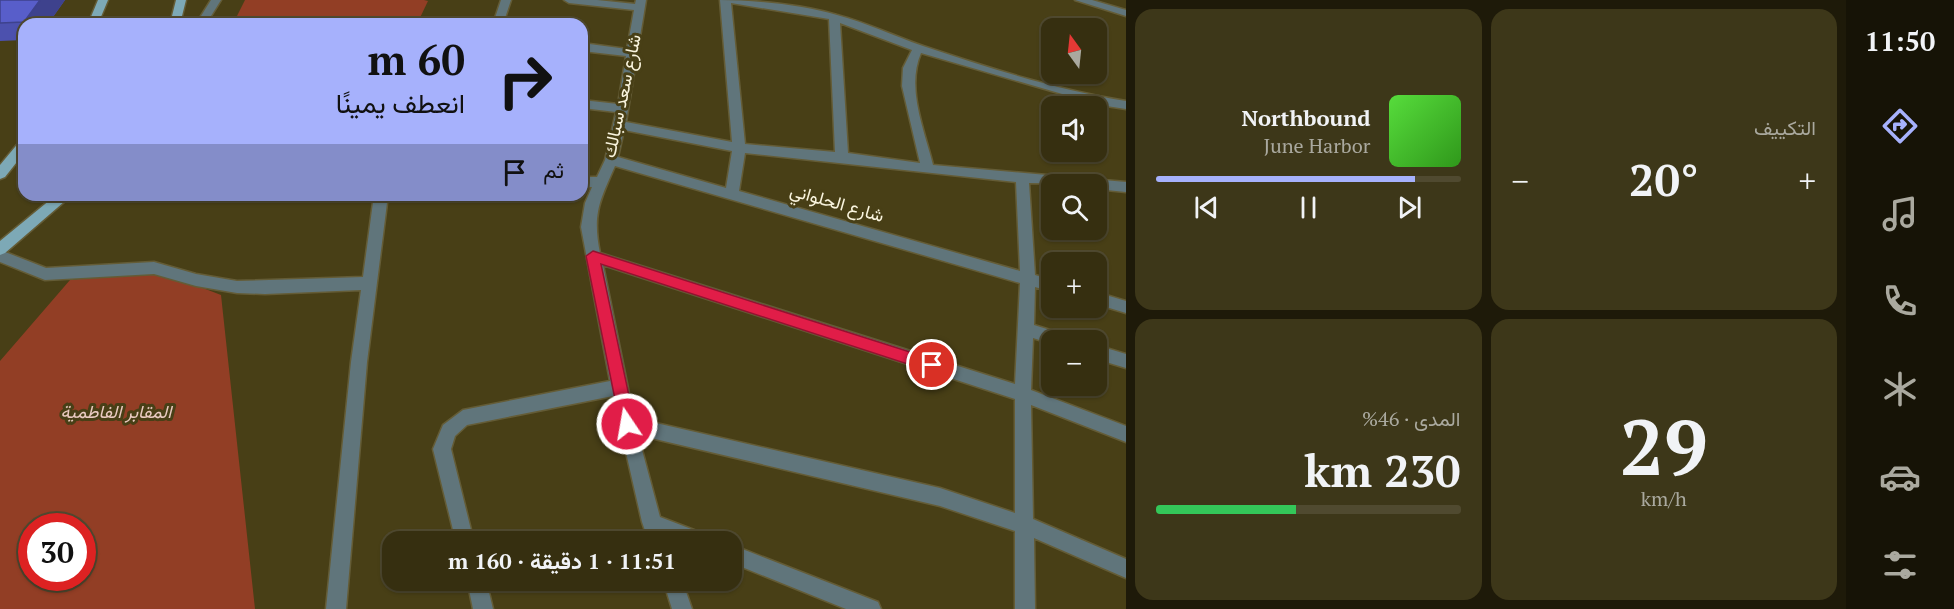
<!DOCTYPE html>
<html lang="ar">
<head>
<meta charset="utf-8">
<style>
	body { margin:0; font-family:"PT Serif",Vazirmatn,serif; background:#3d3719; color:#f1f3f6; direction:rtl; height:100vh; display:flex; flex-direction:column; font-size:22px; white-space:nowrap }
	* { box-sizing:border-box; margin:0 }
	p { font-size:20px; color:#aaa99f }
	.icon { flex:none; width:33px; height:33px; fill:none; stroke:currentColor; stroke-width:2; stroke-linecap:round; stroke-linejoin:round }
	.map { position:relative; flex:1; overflow:hidden; direction:ltr }
	.sheet { display:flex; flex-direction:column; gap:9px; padding:9px; background:#1e1a09; width:720px }
	.sheet>* { flex:none }
	.top-card { position:absolute; left:18px; top:18px; width:570px; height:183px; border-radius:18px; box-shadow:0 2px 4px #0004,0 0 0 2px #504a30; direction:rtl; background:#a6b1fc; color:#111; overflow:hidden }
	.needle { width:39px; rotate:345deg }
	.fabs { position:absolute; left:1041px; top:18px; display:grid; gap:12px }
	.fabs a { display:grid; place-items:center; width:66px; height:66px; border-radius:12px; background:#362f10; box-shadow:0 2px 4px #0004,0 0 0 2px #504a30; font-size:30px }
	.speed { position:absolute; left:18px; top:513px; display:flex; gap:12px; font-size:30px; font-weight:700; text-align:center }
	.speed>* { display:grid; place-content:center; width:78px; height:78px; border-radius:50%; background:#362f10; box-shadow:0 2px 4px #0004,0 0 0 2px #504a30; line-height:1 }
	.speed .limit { border:9px solid #d22; background:#fff; color:#111 }
	.pin { position:absolute; display:grid; place-items:center; width:51px; height:51px; color:#fff; margin:-26px; border:3px solid #fff; border-radius:50%; box-shadow:0 2px 6px #0007 }
	.me { position:absolute; width:66px; margin:-33px; rotate:348deg; stroke-linejoin:round; filter:drop-shadow(0 0 4px #0008) }
	.turn { display:flex; align-items:center; gap:21px; height:126px; padding:0 24px; font-size:27px }
	.turn .icon { width:78px; height:78px; stroke-width:2.5 }
	.turn b { display:block; font-size:42px; line-height:51px }
	.then { display:flex; align-items:center; height:57px; padding:0 24px; background:#0003; gap:12px; font-size:22px }
	.big { font-size:45px; font-weight:700; line-height:1.1 }
	.sheet .tile { flex:1; display:flex; flex-direction:column; justify-content:center; gap:9px; min-width:0; padding:0 21px; border-radius:18px; background:#3d3719 }
	.sheet .dial { align-items:center; gap:0 }
	.dial b { font-size:78px; line-height:1 }
	.song { display:flex; align-items:center; gap:18px }
	.cover { width:72px; height:72px; border-radius:9px; background:linear-gradient(135deg,hsl(110 70% 55%),hsl(110 70% 35%)) }
	.played { height:6px; border-radius:3px; background:linear-gradient(90deg,#a6b1fc 85%,#504a30 85%) }
	.keys { display:flex; justify-content:space-around; direction:ltr }
	.heat { display:flex; justify-content:space-between; align-items:center; font-size:33px; direction:ltr }
	.charge { height:9px; border-radius:4px; background:linear-gradient(90deg,#34c759 46%,#504a30 0) }
	.sheet .tiles { flex:1; display:grid; gap:9px; grid-template-columns:repeat(2,1fr) }
	.trip { position:absolute; left:382px; top:531px; width:360px; height:60px; border-radius:18px; background:#362f10; box-shadow:0 2px 4px #0004,0 0 0 2px #504a30; font-weight:700; line-height:60px; text-align:center; direction:rtl }
	main { display:flex; flex:1; min-height:0 }
	.tabs { display:flex; flex-direction:column; width:108px; justify-content:space-around; align-items:center; background:#161306; color:#aaa99f }
	.tabs .icon { width:42px; height:42px }
	.tabs .current { color:#a6b1fc }
	.tabs b { font-size:27px; color:#f1f3f6 }
	.map>svg:first-child { display:block }
</style>
</head>
<body>
<main>
<nav class="tabs">
<b>11:50</b>
<svg class="icon current" aria-label="directions" viewBox="0 0 24 24"><path d="M12 3l9 9-9 9-9-9zM9 14v-3h6M13 9l2 2-2 2"/></svg>
<svg class="icon" aria-label="music" viewBox="0 0 24 24"><path d="M9 18V5l10-2v13"/><circle cx="6" cy="18" r="3"/><circle cx="16" cy="16" r="3"/></svg>
<svg class="icon" aria-label="phone" viewBox="0 0 24 24"><path d="M5 4h4l2 5-3 2q2 4 5 5l2-3 5 2v4C11 20 4 13 5 4z"/></svg>
<svg class="icon" aria-label="climate" viewBox="0 0 24 24"><path d="M12 3v18M4 7l16 10M4 17L20 7"/></svg>
<svg class="icon" aria-label="car" viewBox="0 0 24 24"><path d="M5 17H2v-5l4-1 3-4h7l3 4 3 1v5h-3M9 17h6M6 11h13"/><circle cx="7" cy="17" r="2"/><circle cx="17" cy="17" r="2"/></svg>
<svg class="icon" aria-label="filters" viewBox="0 0 24 24"><path d="M4 7h16M4 17h16"/><circle cx="9" cy="7" r="2"/><circle cx="15" cy="17" r="2"/></svg>
</nav>
<section class="sheet">
<div class="tiles">
<div class="tile"><p>التكييف</p>
<div class="heat"><a>−</a><b class="big">20°</b><a>+</a></div>
</div>
<div class="tile">
<div class="song"><i class="cover"></i><div><b>Northbound</b><p>June Harbor</p></div></div>
<div class="played"></div>
<div class="keys"><svg class="icon" aria-label="previous" viewBox="0 0 24 24"><path d="M18 5L8 12l10 7zM5 5v14"/></svg><svg class="icon" aria-label="pause" viewBox="0 0 24 24"><path d="M8 5v14M16 5v14"/></svg><svg class="icon" aria-label="next" viewBox="0 0 24 24"><path d="M6 5l10 7-10 7zM19 5v14"/></svg></div>
</div>
<div class="tile dial"><b>29</b><p>km/h</p></div>
<div class="tile"><p>المدى · 46%</p><b class="big">230 km</b><div class="charge"></div></div>
</div>
</section>
<div class="map">
<svg width="1126" height="609" viewBox="0 0 1126 609">
	<rect width="100%" height="100%" fill="#483f16"/>
	<!-- green -->
	<g fill="#923e25" fill-rule="evenodd">
		<polygon points="245,0 424,0 428,1 417,24 233,24"/>
		<path d="M156,270L221,295L255,609H0V361L70,280ZM32,526H82V578H32Z"/>
	</g>
	<g fill="none" stroke-linecap="round" stroke-linejoin="round">
		<defs>
			<g id="minor">
				<polygon points="211,0 221,0 206,24 196,24"/>
				<polygon points="501,0 511,0 503,24 493,24"/>
				<path d="M564,0H597L635,4L636,0H646L626,122L732,142L720,0C754,0 805,5 837,15C867,23 894,36 923,46C989,68 1057,90 1126,101V109L1100,105L921,53C906,88 924,129 933,165L1126,182V192L1096,189V184L1029,183L1035,275L1052,280V292L1035,287L1034,325L1066,335L1069,340H1052V344L1033,338L1031,390L1126,426V442L1031,405L1033,519L1126,559V578L1034,538L1035,609H1015V531L940,506L638,435L660,517L707,535L709,542H676L666,537L667,542H649L642,522L613,396L467,425L455,436L451,449L474,542H456L433,449L443,425L463,410L610,381L581,227L585,203L592,187H582V177H597L605,160L616,112L582,108V100L618,104L626,56L582,51V43L627,49L634,10L569,3ZM731,3L829,19L835,152L745,144ZM840,23L912,50L903,68L902,86L920,163L848,153ZM624,130L732,151L726,188L618,157ZM745,153L1016,182L1020,271L739,191ZM615,166L1020,283L1015,384L600,253C592,214 600,200 615,166ZM603,265L1015,399V513L940,488L634,418Z"/>
				<polygon points="1075,0 1092,0 1126,10 1126,16"/>
				<polygon points="374,195 388,195 367,362 346,609 326,609 351,362 361,290 265,294 237,293 196,286 154,274 45,280 0,262 0,250 46,268 154,262 196,274 237,281 363,277"/>
				<polygon points="1096,292 1126,301 1126,313 1096,304"/>
				<polygon points="1096,345 1126,354 1126,368 1096,359"/>
				<polygon points="732,545 878,602 881,609 846,609 732,563"/>
				<polygon points="467,580 486,580 493,609 473,609"/>
				<polygon points="663,580 682,580 692,609 672,609"/>
			</g>
			<g id="major">
				<polygon points="98,0 108,0 98,24 88,24"/>
				<polygon points="176,0 186,0 180,24 170,24"/>
				<polygon points="24,140 24,153 5,177 0,179 0,165 20,141"/>
				<polygon points="56,195 72,195 5,253 0,255 0,241"/>
			</g>
		</defs>
		<!-- minor casing -->
		<use href="#minor" stroke="#645c36" stroke-width="3"/>
		<!-- major casing -->
		<use href="#major" stroke="#645c36" stroke-width="3"/>
		<!-- minor -->
		<use href="#minor" fill="#60757b" fill-rule="evenodd"/>
		<!-- major -->
		<use href="#major" fill="#7da9b6" fill-rule="evenodd"/>
	</g>
	<!-- wall -->
	<polygon fill="#4c51ae" points="0,0 65,0 48,24 24,24 24,40 0,41"/>
	<!-- shaded-wall -->
	<polygon fill="#3e428d" points="40,0 65,0 48,24 26,24 24,22"/>
	<!-- building -->
	<polygon fill="#585eca" stroke="#3e428d" stroke-width="1.5" points="0,0 40,0 24,22 0,23"/>
	<!-- route -->
	<polygon fill="#e11d48" stroke="#92132f" stroke-width="1.5" points="593,251 932,359 937,361 939,365 937,370 932,372 601,264 635,424 633,429 627,431 622,429 620,424 586,256"/>
	<g text-anchor="middle" stroke-width="6" stroke-linejoin="round" paint-order="stroke">
		<!-- street labels -->
		<g font-size="18" fill="#faf5df" stroke="#483f16">
			<text transform="translate(622 96) rotate(-78)" y="6">شارع سعد سبالك</text>
			<text transform="translate(837 203) rotate(16)" y="6">شارع الحلواني</text>
		</g>
		<!-- park labels -->
		<g font-size="18" font-style="italic" fill="#eacac1" stroke="#483f16">
			<text x="116" y="418">المقابر الفاطمية</text>
		</g>
	</g>
</svg>
<div class="fabs">
<a><svg class="needle" viewBox="-14 -14 28 28"><path d="M0-13l5 13h-10z" fill="#e53935"/><path d="M0 13l5-13h-10z" fill="#aaa99f"/></svg></a>
<a><svg class="icon" aria-label="sound" viewBox="0 0 24 24"><path d="M4 9h4l5-4v14l-5-4H4zM17 9q2 3 0 6"/></svg></a>
<a><svg class="icon" aria-label="search" viewBox="0 0 24 24"><circle cx="10" cy="10" r="6"/><path d="M15 15l6 6"/></svg></a>
<a>+</a>
<a>−</a>
</div>
<div class="speed"><div class="limit">30</div></div>
<div class="pin" style="left:932px;top:365px;background:#d93025"><svg class="icon" aria-label="arrive" viewBox="0 0 24 24"><path d="M6 21V4h12l-3 4 3 4H6"/></svg></div>
<svg class="me" style="left:627px;top:424px" viewBox="-20 -20 40 40"><circle r="17" fill="#e11d48" stroke="#fff" stroke-width="3"/><path d="M0-11L8 9 0 5-8 9z" fill="#fff"/></svg>
<div class="trip">11:51 · 1 دقيقة · 160 m</div>
<div class="top-card">
<div class="turn"><svg class="icon" aria-label="right" viewBox="0 0 24 24"><path d="M7 20v-9h11M14 6l5 5-5 5"/></svg><div><b>60 m</b>انعطف يمينًا</div></div>
<div class="then">ثم<svg class="icon" aria-label="arrive" viewBox="0 0 24 24"><path d="M6 21V4h12l-3 4 3 4H6"/></svg></div>
</div>
</div>
</main>
</body>
</html>
